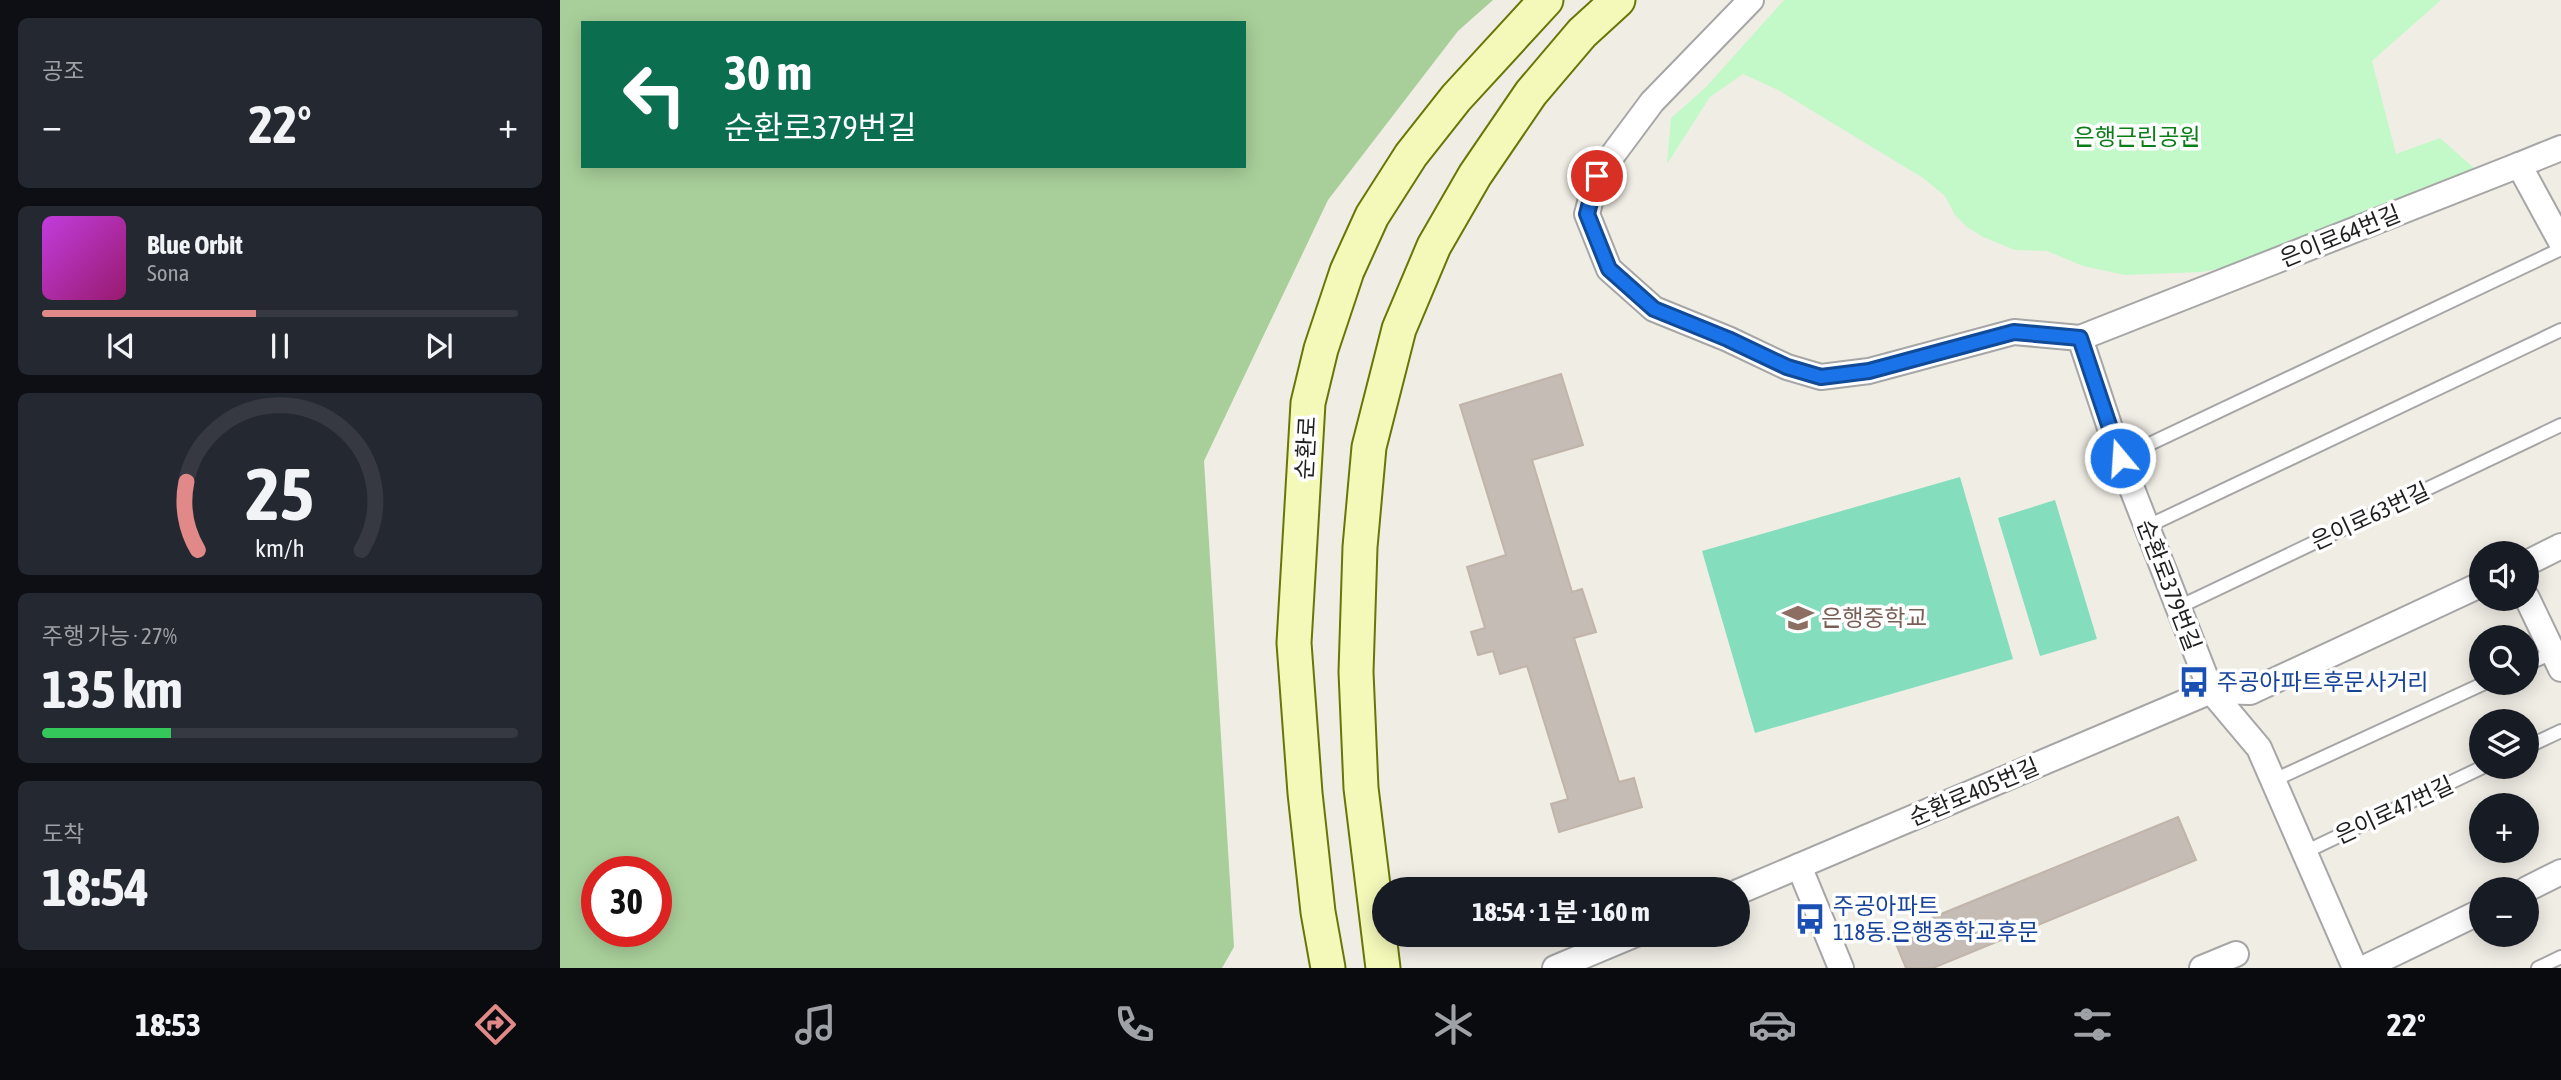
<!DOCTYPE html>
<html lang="ko">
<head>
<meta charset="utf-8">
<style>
	body { margin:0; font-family:"Asap Condensed","Noto Sans KR",sans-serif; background:#242831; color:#f1f3f6; height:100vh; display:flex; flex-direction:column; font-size:26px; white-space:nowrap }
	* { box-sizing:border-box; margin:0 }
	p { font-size:23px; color:#9ea1a6 }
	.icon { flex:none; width:38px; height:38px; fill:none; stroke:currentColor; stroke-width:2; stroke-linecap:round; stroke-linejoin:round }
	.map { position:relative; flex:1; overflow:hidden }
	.panel { display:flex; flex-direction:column; gap:18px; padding:18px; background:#0d0f14; width:560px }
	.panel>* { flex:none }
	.banner { position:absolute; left:21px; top:21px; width:665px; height:147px; border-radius:0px; box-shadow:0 4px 18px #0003; background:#0b6e4f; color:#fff; overflow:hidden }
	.tools { position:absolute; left:1909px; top:541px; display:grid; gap:14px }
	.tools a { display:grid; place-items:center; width:70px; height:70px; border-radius:50%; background:#171b24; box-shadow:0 4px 18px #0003; font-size:35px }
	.speed { position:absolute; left:21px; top:856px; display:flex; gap:14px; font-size:35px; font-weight:700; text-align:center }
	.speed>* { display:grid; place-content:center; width:91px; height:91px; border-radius:50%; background:#171b24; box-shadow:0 4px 18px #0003; line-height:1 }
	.speed .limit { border:10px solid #d22; background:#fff; color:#111 }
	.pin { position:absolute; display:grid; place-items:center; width:60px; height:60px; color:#fff; margin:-30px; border:4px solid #fff; border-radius:50%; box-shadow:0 2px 7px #0007 }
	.me { position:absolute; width:77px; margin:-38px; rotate:342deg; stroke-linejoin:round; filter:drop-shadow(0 0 5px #0008) }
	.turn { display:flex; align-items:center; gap:24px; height:147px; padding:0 28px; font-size:32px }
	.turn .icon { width:91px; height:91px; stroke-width:2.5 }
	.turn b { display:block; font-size:49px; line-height:60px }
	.big { font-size:52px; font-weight:700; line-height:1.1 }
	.panel .tile { flex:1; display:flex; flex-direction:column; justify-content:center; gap:10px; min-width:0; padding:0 24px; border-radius:10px; background:#242831 }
	.panel .dial { align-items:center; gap:0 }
	.dial svg { height:182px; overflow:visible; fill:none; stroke:#363941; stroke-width:7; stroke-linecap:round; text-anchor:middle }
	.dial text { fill:#f1f3f6; stroke:none }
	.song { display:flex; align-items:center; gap:21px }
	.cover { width:84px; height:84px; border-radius:10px; background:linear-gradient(135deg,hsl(290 70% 55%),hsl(320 70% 35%)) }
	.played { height:7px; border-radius:4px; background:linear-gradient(90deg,#e08988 45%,#363941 45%) }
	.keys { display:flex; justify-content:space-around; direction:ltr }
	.heat { display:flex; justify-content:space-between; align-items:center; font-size:38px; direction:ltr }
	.charge { height:10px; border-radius:5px; background:linear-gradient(90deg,#34c759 27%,#363941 0) }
	.trip { position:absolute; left:812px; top:877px; width:378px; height:70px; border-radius:35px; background:#171b24; box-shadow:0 4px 18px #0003; font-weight:700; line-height:70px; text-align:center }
	.tab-bar { display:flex; height:112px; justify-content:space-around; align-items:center; background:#090b0e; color:#9ea1a6 }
	.tab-bar .icon { width:49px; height:49px }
	.tab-bar .active { color:#e08988 }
	.tab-bar b { font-size:32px; color:#f1f3f6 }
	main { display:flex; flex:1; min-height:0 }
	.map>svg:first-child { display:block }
</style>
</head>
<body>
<main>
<section class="panel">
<div class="tile"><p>공조</p>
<div class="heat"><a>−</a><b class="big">22°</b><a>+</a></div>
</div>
<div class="tile">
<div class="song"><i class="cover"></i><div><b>Blue Orbit</b><p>Sona</p></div></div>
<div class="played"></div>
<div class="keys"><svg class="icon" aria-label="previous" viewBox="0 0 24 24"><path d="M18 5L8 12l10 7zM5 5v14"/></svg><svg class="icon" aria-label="pause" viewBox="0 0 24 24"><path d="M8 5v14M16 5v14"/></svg><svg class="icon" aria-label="next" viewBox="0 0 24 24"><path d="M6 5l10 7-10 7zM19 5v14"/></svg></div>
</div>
<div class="tile dial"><svg viewBox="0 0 100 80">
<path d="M14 69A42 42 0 1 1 86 69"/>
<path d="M14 69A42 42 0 0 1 9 39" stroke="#e08988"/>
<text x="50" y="56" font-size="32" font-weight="700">25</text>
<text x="50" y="72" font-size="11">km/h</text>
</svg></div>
<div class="tile"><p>주행 가능 · 27%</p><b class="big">135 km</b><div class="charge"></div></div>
<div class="tile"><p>도착</p><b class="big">18:54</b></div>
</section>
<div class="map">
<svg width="2001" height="968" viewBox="0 0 2001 968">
	<rect width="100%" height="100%" fill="#f0ede5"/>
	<!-- forest -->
	<path fill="#a8cf9a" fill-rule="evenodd" d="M0,0H933L898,31L768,200L644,461L674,947L662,968H0ZM23,23H684V166H23ZM37,872H96V931H37Z"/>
	<!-- park -->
	<polygon fill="#c3f9c9" points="1224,0 1881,0 1812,61 1836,154 1880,138 1914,168 1694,261 1642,272 1565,275 1523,266 1487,251 1455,250 1423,237 1407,227 1395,215 1385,196 1363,178 1218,90 1183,74 1150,97 1107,164 1111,118 1145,88"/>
	<!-- pitch -->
	<g fill="#84debe">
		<polygon points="1400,477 1453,659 1195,733 1142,551"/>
		<polygon points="1495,500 1537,639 1480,656 1438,518"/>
	</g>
	<!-- building -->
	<g fill="#c4bcb5" stroke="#c1b4a8" stroke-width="2">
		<polygon points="1001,374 1023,445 972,460 1012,592 1022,589 1036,632 1014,638 1059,782 1074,778 1082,807 999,832 991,804 1008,799 967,666 940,674 933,651 918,655 911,632 925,628 907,567 946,555 900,405"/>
		<polygon points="1618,817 1636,860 1373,968 1346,968 1332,934"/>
	</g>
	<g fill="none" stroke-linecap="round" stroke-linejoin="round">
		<defs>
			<g id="service">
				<polyline points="1560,458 2001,249"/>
				<polyline points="1586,527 2001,330"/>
				<polyline points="1619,607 2001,425"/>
				<polyline points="1967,664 1993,653"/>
				<polyline points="1967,747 2001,731"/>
				<polyline points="1712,781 1927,682"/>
				<polyline points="1743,853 1925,766"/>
				<polyline points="1978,968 2001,957"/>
			</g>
			<g id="minor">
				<polyline points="1191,0 1092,102 1037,176 1027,214 1049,269 1094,309 1168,339 1227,367 1261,377 1309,371 1454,332 1520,338 1560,458 1651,691 1699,748 1795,968"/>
				<polyline points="1959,165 2001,148"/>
				<polyline points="1520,338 1959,165 2001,242"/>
				<polyline points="1967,563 2001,546"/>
				<polyline points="1967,598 2001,669"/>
				<polyline points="1239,866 1281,968"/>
				<polyline points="1967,889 2001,872"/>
				<polyline points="1178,892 1651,691 1690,692 1922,584"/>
				<polyline points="995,968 1076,934"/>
				<polyline points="1642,968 1676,954"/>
				<polyline points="1804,968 1922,911"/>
			</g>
			<g id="secondary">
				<polyline points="768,968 758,912 745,793 734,643 748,403 761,349 787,271 812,216 851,155 896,98 986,0"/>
				<polyline points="823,968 801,788 796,672 800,547 809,447 839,329 874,246 915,175 971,93 1022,33 1058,0"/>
			</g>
		</defs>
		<!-- service casing -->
		<use href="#service" stroke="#a6a6a6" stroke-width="16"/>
		<!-- minor casing -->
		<use href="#minor" stroke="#a6a6a6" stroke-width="28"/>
		<!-- secondary casing -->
		<use href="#secondary" stroke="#677606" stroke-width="37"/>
		<!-- service -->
		<use href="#service" stroke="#fff" stroke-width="12"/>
		<!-- minor -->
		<use href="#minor" stroke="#fff" stroke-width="24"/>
		<!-- secondary -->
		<use href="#secondary" stroke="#f4f9ba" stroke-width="33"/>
	</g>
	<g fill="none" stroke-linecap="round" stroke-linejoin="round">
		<defs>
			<polyline id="route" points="1037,176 1027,214 1049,269 1094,309 1168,339 1227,367 1261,377 1309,371 1454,332 1520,338 1560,458"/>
		</defs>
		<!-- route casing -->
		<use href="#route" stroke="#114b97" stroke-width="18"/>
		<!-- route -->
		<use href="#route" stroke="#1a73e8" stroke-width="12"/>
	</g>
	<!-- icons -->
	<defs>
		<symbol id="school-bare" viewBox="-9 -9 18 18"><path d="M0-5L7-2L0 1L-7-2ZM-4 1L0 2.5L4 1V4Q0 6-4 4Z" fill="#8d6e63" stroke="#fff" stroke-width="2.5" paint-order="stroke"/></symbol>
		<symbol id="bus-bare" viewBox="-9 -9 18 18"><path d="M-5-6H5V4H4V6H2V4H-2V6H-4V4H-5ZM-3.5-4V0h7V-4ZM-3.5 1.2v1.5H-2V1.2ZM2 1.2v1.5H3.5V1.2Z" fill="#1a4fb4" stroke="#fff" stroke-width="2.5" paint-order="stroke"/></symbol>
	</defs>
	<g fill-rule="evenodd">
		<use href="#school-bare" x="1216" y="596" width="44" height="44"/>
		<use href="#bus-bare" x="1612" y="660" width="44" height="44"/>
		<use href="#bus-bare" x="1228" y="897" width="44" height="44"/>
	</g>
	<g text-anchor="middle" stroke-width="7" stroke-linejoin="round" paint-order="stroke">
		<!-- park labels -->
		<g font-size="23" fill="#0c7e19" stroke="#fff">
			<text x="1577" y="145">은행근린공원</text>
		</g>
		<!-- street labels -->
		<g font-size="23" fill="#1f1f1f" stroke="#fff">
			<text transform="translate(1780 236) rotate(-22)" y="8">은이로64번길</text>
			<text transform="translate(746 448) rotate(-87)" y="8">순환로</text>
			<text transform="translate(1810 516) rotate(-25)" y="8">은이로63번길</text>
			<text transform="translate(1609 585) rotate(69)" y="8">순환로379번길</text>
			<text transform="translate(1414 792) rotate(-23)" y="8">순환로405번길</text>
			<text transform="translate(1834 810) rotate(-25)" y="8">은이로47번길</text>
		</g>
		<!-- education labels -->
		<g font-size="23" fill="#785e54" stroke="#fff" text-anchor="start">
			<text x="1261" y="626">은행중학교</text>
		</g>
		<!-- transit labels -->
		<g font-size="23" fill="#164399" stroke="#fff" text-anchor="start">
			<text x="1657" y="690">주공아파트후문사거리</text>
			<text x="1273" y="914">주공아파트<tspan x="1273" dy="26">118동.은행중학교후문</tspan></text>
		</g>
	</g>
</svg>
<div class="tools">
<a><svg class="icon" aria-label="sound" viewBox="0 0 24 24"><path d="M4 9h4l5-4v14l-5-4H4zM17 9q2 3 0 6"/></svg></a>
<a><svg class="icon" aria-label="search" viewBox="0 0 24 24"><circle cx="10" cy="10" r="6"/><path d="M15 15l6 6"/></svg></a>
<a><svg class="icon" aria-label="layers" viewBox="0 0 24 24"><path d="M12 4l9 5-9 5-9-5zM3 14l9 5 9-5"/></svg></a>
<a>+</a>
<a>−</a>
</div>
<div class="speed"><div class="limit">30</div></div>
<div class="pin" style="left:1037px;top:176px;background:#d93025"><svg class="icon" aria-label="arrive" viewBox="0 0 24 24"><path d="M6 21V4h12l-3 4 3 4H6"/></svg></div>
<svg class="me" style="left:1560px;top:458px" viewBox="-20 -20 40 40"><circle r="17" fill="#1a73e8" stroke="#fff" stroke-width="3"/><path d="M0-11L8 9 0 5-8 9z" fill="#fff"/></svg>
<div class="trip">18:54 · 1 분 · 160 m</div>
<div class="banner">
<div class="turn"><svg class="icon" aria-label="left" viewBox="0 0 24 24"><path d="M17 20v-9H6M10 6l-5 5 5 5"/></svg><div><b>30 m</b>순환로379번길</div></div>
</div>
</div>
</main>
<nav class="tab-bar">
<b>18:53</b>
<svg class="icon active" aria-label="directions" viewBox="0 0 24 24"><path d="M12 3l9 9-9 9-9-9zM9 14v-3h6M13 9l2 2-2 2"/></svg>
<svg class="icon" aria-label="music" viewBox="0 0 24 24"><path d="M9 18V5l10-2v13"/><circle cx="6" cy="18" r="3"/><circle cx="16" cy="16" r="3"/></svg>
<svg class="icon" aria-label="phone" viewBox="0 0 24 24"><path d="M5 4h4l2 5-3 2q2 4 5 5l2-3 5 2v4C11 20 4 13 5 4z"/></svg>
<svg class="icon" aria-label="climate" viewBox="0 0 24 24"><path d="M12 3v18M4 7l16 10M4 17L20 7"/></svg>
<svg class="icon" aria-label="car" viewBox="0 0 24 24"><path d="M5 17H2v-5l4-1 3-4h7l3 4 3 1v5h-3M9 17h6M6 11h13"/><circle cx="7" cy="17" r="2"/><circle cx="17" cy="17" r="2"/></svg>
<svg class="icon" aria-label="filters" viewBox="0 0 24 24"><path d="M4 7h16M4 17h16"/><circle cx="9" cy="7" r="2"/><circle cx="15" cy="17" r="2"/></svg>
<b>22°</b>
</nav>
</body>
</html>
